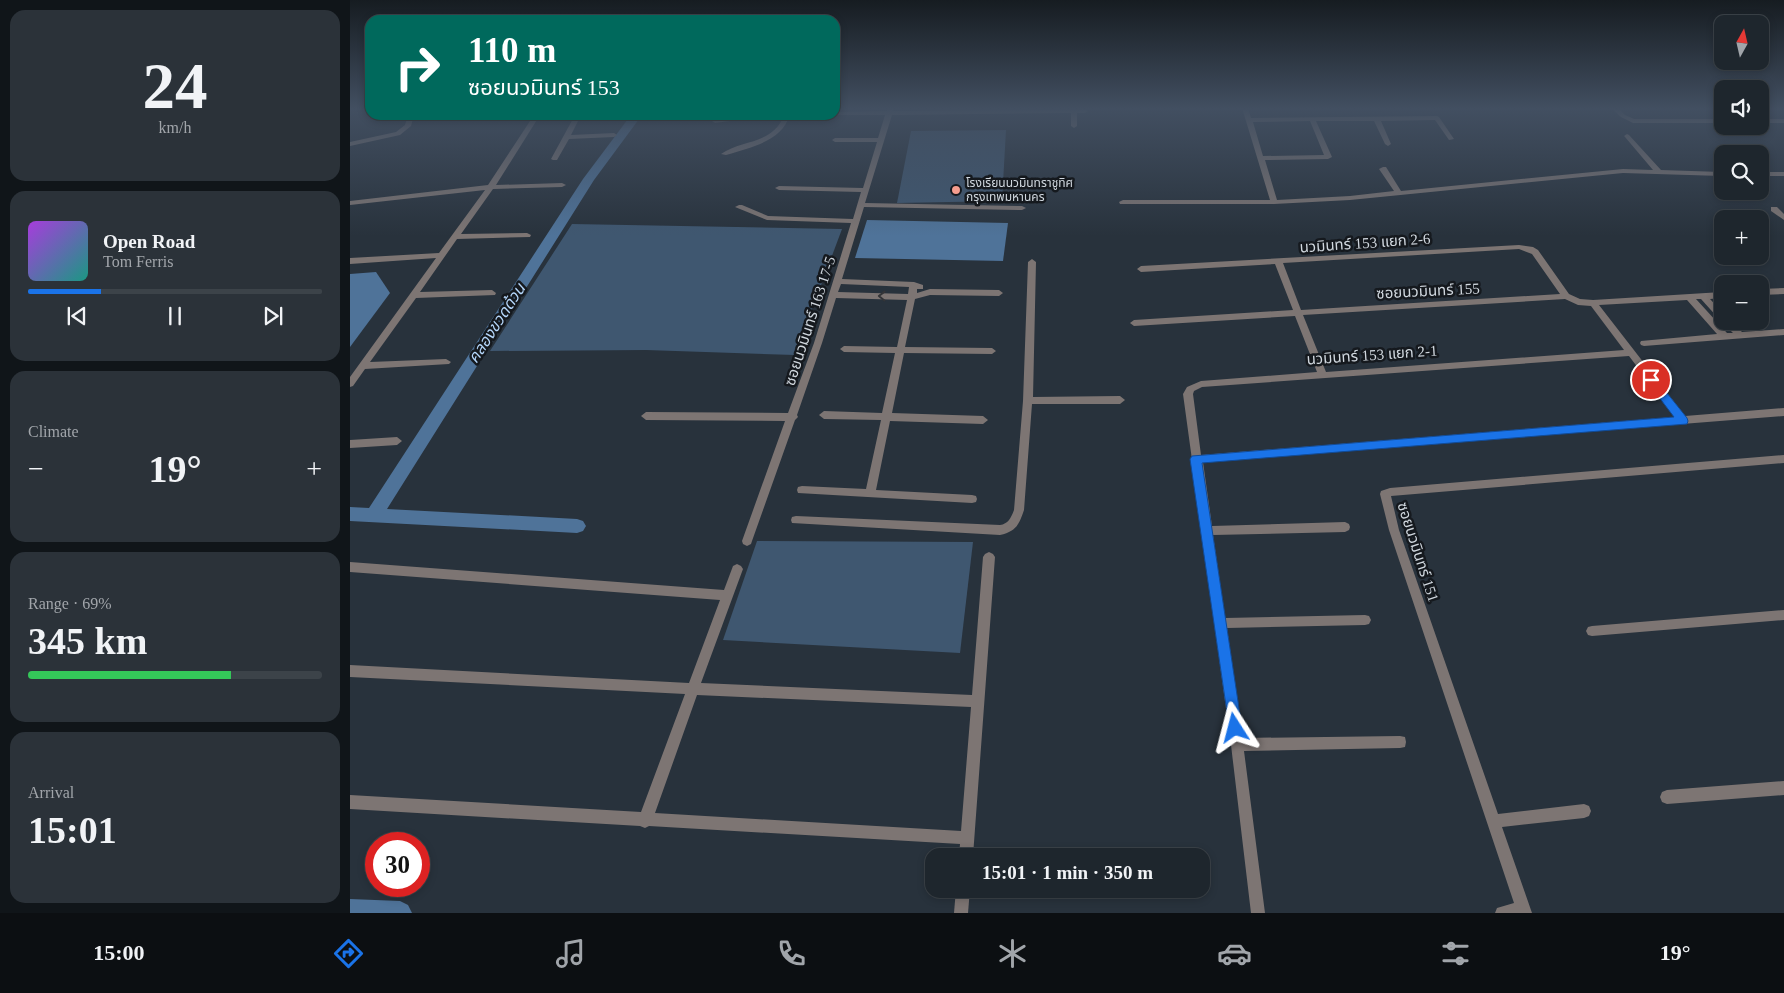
<!DOCTYPE html>
<html lang="en">
<head>
<meta charset="utf-8">
<style>
	body { margin:0; font-family:"Times New Roman","Noto Sans Thai",serif; background:#2b3239; color:#f1f3f6; height:100vh; display:flex; flex-direction:column; font-size:19px; white-space:nowrap }
	* { box-sizing:border-box; margin:0 }
	p { font-size:16px; color:#a1a5aa }
	.icon { flex:none; width:28px; height:28px; fill:none; stroke:currentColor; stroke-width:2; stroke-linecap:round; stroke-linejoin:round }
	.map { position:relative; flex:1; overflow:hidden }
	.side { display:flex; flex-direction:column; gap:10px; padding:10px; background:#101519; width:350px }
	.side>* { flex:none }
	.top-card { position:absolute; left:15px; top:15px; width:475px; height:105px; border-radius:15px; box-shadow:0 2px 8px #0003,0 0 0 1px #3c4349; background:#00695c; color:#fff; overflow:hidden }
	.needle { width:32px; rotate:8deg }
	.tools { position:absolute; left:1364px; top:15px; display:grid; gap:10px }
	.tools a { display:grid; place-items:center; width:55px; height:55px; border-radius:10px; background:#1e262d; box-shadow:0 2px 8px #0003,0 0 0 1px #3c4349; font-size:25px }
	.speed { position:absolute; left:15px; top:832px; display:flex; gap:10px; font-size:25px; font-weight:700; text-align:center }
	.speed>* { display:grid; place-content:center; width:65px; height:65px; border-radius:50%; background:#1e262d; box-shadow:0 2px 8px #0003,0 0 0 1px #3c4349; line-height:1 }
	.speed .limit { border:8px solid #d22; background:#fff; color:#111 }
	.pin { position:absolute; display:grid; place-items:center; width:42px; height:42px; color:#fff; margin:-21px; border:2px solid #fff; border-radius:50%; box-shadow:0 1px 5px #0007 }
	.me { position:absolute; width:55px; margin:-28px; rotate:351deg; stroke-linejoin:round; filter:drop-shadow(0 0 4px #0008) }
	.turn { display:flex; align-items:center; gap:18px; height:105px; padding:0 20px; font-size:22px }
	.turn .icon { width:65px; height:65px; stroke-width:2.5 }
	.turn b { display:block; font-size:35px; line-height:42px }
	.big { font-size:38px; font-weight:700; line-height:1.1 }
	.side .tile { flex:1; display:flex; flex-direction:column; justify-content:center; gap:8px; min-width:0; padding:0 18px; border-radius:15px; background:#2b3239 }
	.side .dial { align-items:center; gap:0 }
	.dial b { font-size:65px; line-height:1 }
	.song { display:flex; align-items:center; gap:15px }
	.cover { width:60px; height:60px; border-radius:8px; background:linear-gradient(135deg,hsl(280 70% 55%),hsl(170 70% 35%)) }
	.played { height:5px; border-radius:2px; background:linear-gradient(90deg,#1a73e8 25%,#3c4349 25%) }
	.keys { display:flex; justify-content:space-around; direction:ltr }
	.heat { display:flex; justify-content:space-between; align-items:center; font-size:28px; direction:ltr }
	.charge { height:8px; border-radius:4px; background:linear-gradient(90deg,#34c759 69%,#3c4349 0) }
	.trip { position:absolute; left:575px; top:848px; width:285px; height:50px; border-radius:15px; background:#1e262d; box-shadow:0 2px 8px #0003,0 0 0 1px #3c4349; font-weight:700; line-height:50px; text-align:center }
	.menu { display:flex; height:80px; justify-content:space-around; align-items:center; background:#0c0f12; color:#a1a5aa }
	.menu .icon { width:35px; height:35px }
	.menu .selected { color:#1a73e8 }
	.menu b { font-size:22px; color:#f1f3f6 }
	main { display:flex; flex:1; min-height:0 }
	.map>svg:first-child { display:block }
</style>
</head>
<body>
<main>
<section class="side">
<div class="tile dial"><b>24</b><p>km/h</p></div>
<div class="tile">
<div class="song"><i class="cover"></i><div><b>Open Road</b><p>Tom Ferris</p></div></div>
<div class="played"></div>
<div class="keys"><svg class="icon" aria-label="previous" viewBox="0 0 24 24"><path d="M18 5L8 12l10 7zM5 5v14"/></svg><svg class="icon" aria-label="pause" viewBox="0 0 24 24"><path d="M8 5v14M16 5v14"/></svg><svg class="icon" aria-label="next" viewBox="0 0 24 24"><path d="M6 5l10 7-10 7zM19 5v14"/></svg></div>
</div>
<div class="tile"><p>Climate</p>
<div class="heat"><a>−</a><b class="big">19°</b><a>+</a></div>
</div>
<div class="tile"><p>Range · 69%</p><b class="big">345 km</b><div class="charge"></div></div>
<div class="tile"><p>Arrival</p><b class="big">15:01</b></div>
</section>
<div class="map">
<svg width="1434" height="913" viewBox="0 0 1434 913">
	<rect width="100%" height="100%" fill="#28323c"/>
	<!-- green -->
	<g fill="#3f5770">
		<polygon points="656,130 652,201 547,203 561,131"/>
		<polygon points="222,224 492,229 445,355 296,350 140,351"/>
		<polygon points="407,541 623,542 610,653 373,640"/>
	</g>
	<!-- water -->
	<g fill="#4f7399">
		<polygon points="517,220 658,223 653,261 505,258"/>
		<polygon points="26,272 40,293 0,347 0,274"/>
	</g>
	<g fill="none" stroke-linecap="round" stroke-linejoin="round">
		<!-- canal -->
		<g fill="#4f7399" fill-rule="evenodd">
			<polygon points="281,115 292,115 244,180 37,509 227,519 233,521 236,526 233,531 227,533 0,521 0,507 19,508 233,179"/>
			<polygon points="0,899 50,901 58,905 62,913 0,913"/>
		</g>
		<!-- street -->
		<g fill="#7d7573" fill-rule="evenodd">
			<path d="M538,108H544L543,111L735,109L738,111L735,113H727V126L724,128L721,126V113L542,115L515,203L672,206L676,208L672,210L514,207L492,279L564,282L573,285V289H567V293L580,289L649,290L653,293L649,296L580,295L565,299L555,347L642,348L646,351L642,354L554,353L542,413L633,416L638,420L633,424L540,421L526,490L622,495L626,496L627,499L626,502L622,503L448,493L447,490L448,487L452,486L516,489L531,420L474,419L469,415L474,411L532,413L545,353L494,352L490,349L494,346L547,347L557,300L486,298L472,343L447,415L448,417L445,420L402,541L401,544L397,546L393,544L392,541L435,421L296,420L291,416L296,412L438,413L464,343L501,223L417,220L385,207L389,205H392L418,216L503,219L511,192L429,190L425,188L429,186L513,188L527,142H485L482,140L485,138H528L535,115H482H485V112L537,111ZM491,284L559,287L558,294L488,292Z"/>
			<path d="M892,108H898L901,118L1087,116L1089,117L1104,139L1099,140L1085,120L1031,121L1041,144L1038,146L1035,144L1024,121H966L982,157L978,159L915,160L927,200L1000,196L1044,191L1029,169L1033,167H1036L1051,191L1273,169L1303,170L1275,137L1274,136L1277,134L1279,135L1311,170L1372,172V176L1273,173L1000,200L924,204H770L769,202L773,200H920ZM960,121L974,155L913,156L903,122Z"/>
			<polygon points="1261,108 1268,108 1275,115 1284,119 1372,119 1372,123 1283,123 1271,117"/>
			<polygon points="58,115 64,115 61,126 50,135 0,146 0,142 46,132 55,125"/>
			<polygon points="184,115 190,115 146,185 212,183 216,185 212,187 143,189 111,234 177,233 181,235 180,237 107,239 70,292 142,290 146,293 145,295 66,298 20,362 96,359 101,362 99,364 15,369 3,386 0,387 0,377 86,258 0,264 0,258 89,253 135,190 0,205 0,201 138,185"/>
			<polygon points="225,115 231,115 221,135 264,133 267,135 264,137 219,139 207,160 203,160 201,159"/>
			<polygon points="394,115 412,115 409,117 365,123 362,121 365,119"/>
			<path d="M434,115H440C431,142 401,147 376,155L371,154C392,139 423,145 434,115Z"/>
			<rect x="1410" y="119" width="24" height="4"/>
			<rect x="1410" y="172" width="24" height="4"/>
			<polygon points="1421,207 1427,207 1434,214 1434,220 1421,211"/>
			<path d="M1169,245L1183,247L1188,250L1219,294L1230,299L1243,300L1372,292V298L1360,299L1372,312V321H1381L1392,332L1434,329V335L1294,346L1291,345L1290,343L1291,341L1367,334L1337,300L1249,305L1335,416L1434,408V416L853,462L862,526L995,522L999,524L1000,527L999,530L995,532L863,535L875,618L1015,615L1019,616L1021,620L1019,624L1015,625L877,628L892,738L1050,736L1055,737L1056,742L1055,747L1050,748L894,751L915,913H901L881,745L833,394L837,387L851,381L967,372L945,316L784,326L780,323L784,320L943,310L925,264L791,272L787,269L791,266ZM1169,249L1182,254L1210,294L951,310L933,263ZM1215,299L1228,305L1241,306L1274,350L976,372L953,315ZM1346,299H1351L1369,319L1372,320L1373,323L1383,333H1377ZM1279,356L1325,417L851,455L843,394L844,391L852,387Z"/>
			<path d="M682,259L686,262L683,397L770,396L775,400L770,404H682L674,510C669,525 666,531 650,535L442,523L441,520L442,517L446,516L650,525C658,524 661,518 664,510L673,401L678,262Z"/>
			<polygon points="1434,288 1434,294 1410,295 1410,289"/>
			<polygon points="47,437 52,441 47,445 0,448 0,440"/>
			<polygon points="1434,455 1434,463 1041,496 1049,530 1148,814 1234,804 1239,806 1241,811 1239,816 1234,818 1152,827 1182,913 1145,913 1147,908 1164,903 1039,530 1030,494 1031,491 1040,488"/>
			<path d="M639,552L643,554L645,557L623,856H609L610,844L299,826L295,828L290,826L0,809V795L291,812L335,694L0,677V665L339,683L370,600L0,572V562L374,590L383,566L387,564L391,566L393,569L351,683L622,695L633,557L635,554ZM347,695L621,707L611,831L305,813Z"/>
			<polygon points="1434,610 1434,620 1242,636 1238,635 1236,631 1238,627 1242,626"/>
			<polygon points="1434,781 1434,795 1317,804 1312,802 1310,797 1312,792 1317,790"/>
			<polygon points="606,889 620,889 618,913 604,913"/>
		</g>
	</g>
	<!-- one-way arrows -->
	<defs><path id="oneway-chevron" d="M-2-3.5L2.5 0L-2 3.5" fill="none" stroke-width="1.6" stroke-linecap="round" stroke-linejoin="round" transform="scale(1.25)"/></defs>
	<use stroke="#343538" href="#oneway-chevron" transform="translate(532 296) rotate(-179)"/>
	<!-- sky -->
	<linearGradient id="sky" x2="0" y2="1"><stop stop-color="#161c21"/><stop offset="0.46" stop-color="#424f61"/><stop offset="1" stop-color="#424f61" stop-opacity="0"/></linearGradient>
	<rect width="1434" height="236" fill="url(#sky)"/>
	<!-- route -->
	<polygon fill="#1a73e8" stroke="#114b97" points="1301,376 1305,378 1337,418 1338,421 1337,424 852,463 892,728 890,733 885,735 880,733 840,459 842,456 1324,417 1296,380"/>
	<!-- markers -->
	<circle fill="#f59d8e" stroke="#15191e" stroke-width="2" cx="606" cy="190" r="5"/>
	<g text-anchor="middle" stroke-width="5" stroke-linejoin="round" paint-order="stroke">
		<!-- far-poi labels -->
		<g font-size="12" fill="#d1d8df" stroke="#15191e" text-anchor="start">
			<text x="616" y="187">โรงเรียนนวมินทราชูทิศ<tspan x="616" dy="14">กรุงเทพมหานคร</tspan></text>
		</g>
		<!-- street labels -->
		<g font-size="15" fill="#d1d8df" stroke="#15191e">
			<text transform="translate(1015 243) rotate(-4)" y="5">นวมินทร์ 153 แยก 2-6</text>
			<text transform="translate(1078 291) rotate(-3)" y="5">ซอยนวมินทร์ 155</text>
			<text transform="translate(460 321) rotate(-72)" y="5">ซอยนวมินทร์ 163 17-5</text>
			<text transform="translate(1022 355) rotate(-4)" y="5">นวมินทร์ 153 แยก 2-1</text>
			<text transform="translate(1068 552) rotate(72)" y="5">ซอยนวมินทร์ 151</text>
		</g>
		<!-- water labels -->
		<g font-size="16" font-style="italic" fill="#b5d7fb" stroke="#15191e">
			<text transform="translate(146 323) rotate(-57)" y="6">คลองขวดด้วน</text>
		</g>
	</g>
</svg>
<div class="tools">
<a><svg class="needle" viewBox="-14 -14 28 28"><path d="M0-13l5 13h-10z" fill="#e53935"/><path d="M0 13l5-13h-10z" fill="#a1a5aa"/></svg></a>
<a><svg class="icon" aria-label="sound" viewBox="0 0 24 24"><path d="M4 9h4l5-4v14l-5-4H4zM17 9q2 3 0 6"/></svg></a>
<a><svg class="icon" aria-label="search" viewBox="0 0 24 24"><circle cx="10" cy="10" r="6"/><path d="M15 15l6 6"/></svg></a>
<a>+</a>
<a>−</a>
</div>
<div class="speed"><div class="limit">30</div></div>
<div class="pin" style="left:1301px;top:380px;background:#d93025"><svg class="icon" aria-label="arrive" viewBox="0 0 24 24"><path d="M6 21V4h12l-3 4 3 4H6"/></svg></div>
<svg class="me" style="left:885px;top:728px" viewBox="-20 -20 40 40"><path d="M0-17L14 15 0 8-14 15z" fill="#1a73e8" stroke="#fff" stroke-width="4"/></svg>
<div class="trip">15:01 · 1 min · 350 m</div>
<div class="top-card">
<div class="turn"><svg class="icon" aria-label="right" viewBox="0 0 24 24"><path d="M7 20v-9h11M14 6l5 5-5 5"/></svg><div><b>110 m</b>ซอยนวมินทร์ 153</div></div>
</div>
</div>
</main>
<nav class="menu">
<b>15:00</b>
<svg class="icon selected" aria-label="directions" viewBox="0 0 24 24"><path d="M12 3l9 9-9 9-9-9zM9 14v-3h6M13 9l2 2-2 2"/></svg>
<svg class="icon" aria-label="music" viewBox="0 0 24 24"><path d="M9 18V5l10-2v13"/><circle cx="6" cy="18" r="3"/><circle cx="16" cy="16" r="3"/></svg>
<svg class="icon" aria-label="phone" viewBox="0 0 24 24"><path d="M5 4h4l2 5-3 2q2 4 5 5l2-3 5 2v4C11 20 4 13 5 4z"/></svg>
<svg class="icon" aria-label="climate" viewBox="0 0 24 24"><path d="M12 3v18M4 7l16 10M4 17L20 7"/></svg>
<svg class="icon" aria-label="car" viewBox="0 0 24 24"><path d="M5 17H2v-5l4-1 3-4h7l3 4 3 1v5h-3M9 17h6M6 11h13"/><circle cx="7" cy="17" r="2"/><circle cx="17" cy="17" r="2"/></svg>
<svg class="icon" aria-label="filters" viewBox="0 0 24 24"><path d="M4 7h16M4 17h16"/><circle cx="9" cy="7" r="2"/><circle cx="15" cy="17" r="2"/></svg>
<b>19°</b>
</nav>
</body>
</html>
